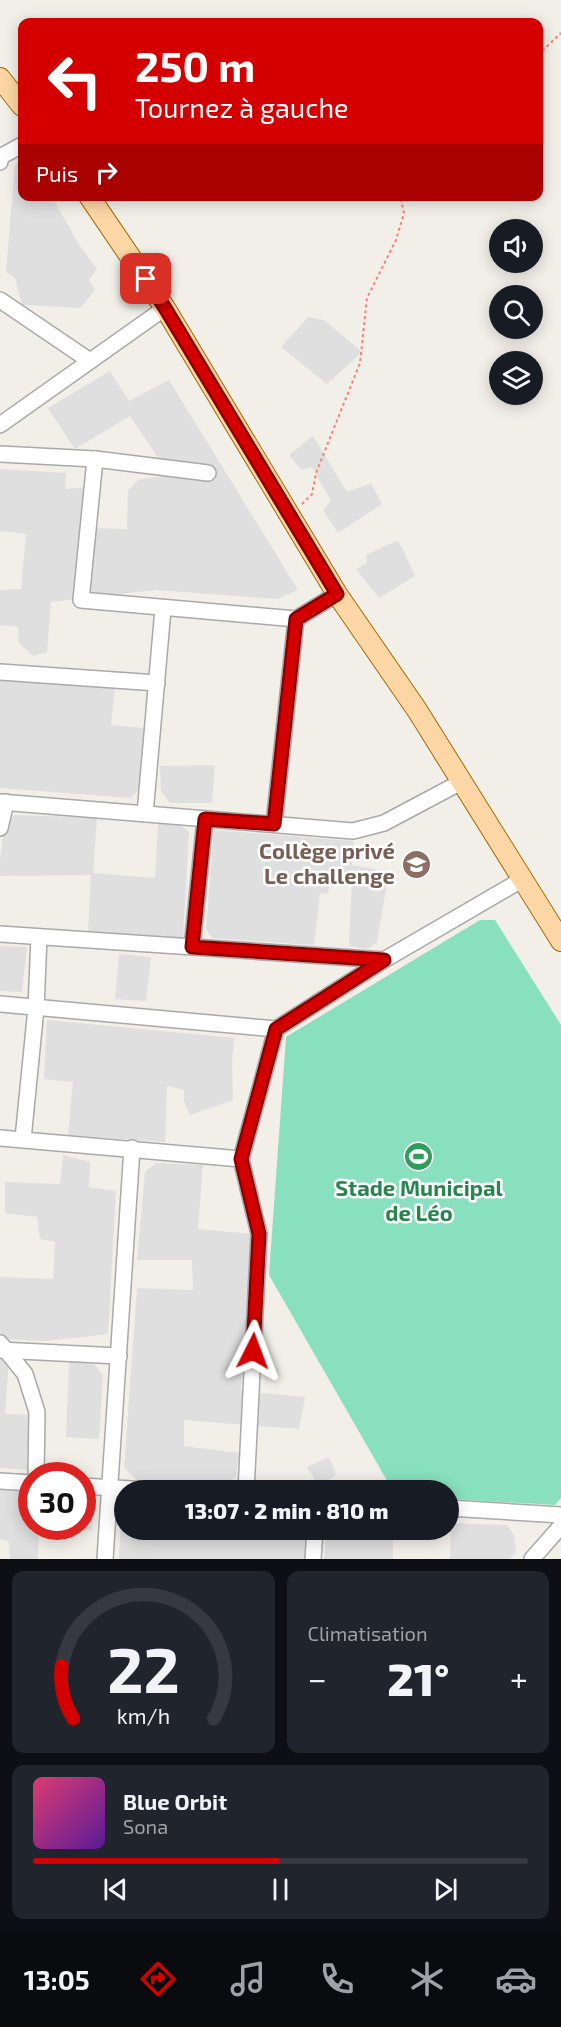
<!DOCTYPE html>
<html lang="fr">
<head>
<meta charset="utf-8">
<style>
	body { margin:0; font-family:"Exo 2",sans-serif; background:#20242c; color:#f1f3f6; height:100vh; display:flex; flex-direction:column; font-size:22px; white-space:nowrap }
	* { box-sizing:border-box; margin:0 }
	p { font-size:20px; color:#9ea1a6 }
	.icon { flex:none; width:33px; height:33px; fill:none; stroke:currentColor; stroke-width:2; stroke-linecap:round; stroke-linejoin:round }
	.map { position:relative; height:1559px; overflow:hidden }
	.panel { display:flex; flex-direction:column; gap:12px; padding:12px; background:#0d0f14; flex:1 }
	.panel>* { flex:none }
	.guide { position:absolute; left:18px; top:18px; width:525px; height:183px; border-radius:12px; box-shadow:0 3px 15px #0003; background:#d40000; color:#fff; overflow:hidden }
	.tools { position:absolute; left:489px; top:219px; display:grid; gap:12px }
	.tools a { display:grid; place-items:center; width:54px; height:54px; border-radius:50%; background:#171b24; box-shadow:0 3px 15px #0003; font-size:30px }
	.speed { position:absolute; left:18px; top:1462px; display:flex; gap:12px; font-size:30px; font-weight:700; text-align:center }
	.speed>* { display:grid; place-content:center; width:78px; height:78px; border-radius:50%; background:#171b24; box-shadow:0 3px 15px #0003; line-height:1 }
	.speed .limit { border:9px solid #d22; background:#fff; color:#111 }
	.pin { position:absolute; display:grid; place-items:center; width:51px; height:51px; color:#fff; margin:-26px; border-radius:12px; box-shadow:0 3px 9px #0006 }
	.me { position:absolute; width:66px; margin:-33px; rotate:3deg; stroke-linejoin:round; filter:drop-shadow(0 0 4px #0008) }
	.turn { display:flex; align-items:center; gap:21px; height:126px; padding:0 18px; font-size:27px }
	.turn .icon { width:78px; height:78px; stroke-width:2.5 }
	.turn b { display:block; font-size:42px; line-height:51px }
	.then { display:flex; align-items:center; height:57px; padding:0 18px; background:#0003; gap:12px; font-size:22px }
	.big { font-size:45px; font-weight:800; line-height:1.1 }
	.panel .tile { flex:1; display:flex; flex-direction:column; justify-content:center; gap:9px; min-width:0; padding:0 21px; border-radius:12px; background:#20242c }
	.panel .dial { align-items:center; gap:0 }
	.dial svg { height:156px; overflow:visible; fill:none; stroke:#363941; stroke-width:7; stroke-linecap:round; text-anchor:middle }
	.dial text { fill:#f1f3f6; stroke:none }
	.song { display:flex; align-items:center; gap:18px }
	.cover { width:72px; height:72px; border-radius:9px; background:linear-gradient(135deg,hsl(340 70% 55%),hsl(270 70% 35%)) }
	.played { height:6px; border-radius:3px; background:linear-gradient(90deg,#d40000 50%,#363941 50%) }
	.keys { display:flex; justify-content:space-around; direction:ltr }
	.heat { display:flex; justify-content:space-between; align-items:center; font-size:33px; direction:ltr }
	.panel .tiles { flex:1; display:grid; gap:12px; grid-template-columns:1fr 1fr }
	.tile:last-child { grid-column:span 2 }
	.trip { position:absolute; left:114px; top:1480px; width:345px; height:60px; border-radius:30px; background:#171b24; box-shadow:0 3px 15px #0003; font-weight:800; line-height:60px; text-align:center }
	.dock { display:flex; height:96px; justify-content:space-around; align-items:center; background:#090b0e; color:#9ea1a6 }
	.dock .icon { width:42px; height:42px }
	.dock .active { color:#d40000 }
	.dock b { font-size:27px; color:#f1f3f6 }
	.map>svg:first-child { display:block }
</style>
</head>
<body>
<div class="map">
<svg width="561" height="1559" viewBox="0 0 561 1559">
	<rect width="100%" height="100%" fill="#f2efe9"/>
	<!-- residential -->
	<g fill="#e0dfdf">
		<polygon points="21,160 22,162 22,196 52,197 78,243 97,269 89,280 95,290 80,308 22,305 15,278 6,272 15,165"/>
		<polygon points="308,317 324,320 362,352 327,384 281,347"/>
		<polygon points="110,371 129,401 169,380 298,590 277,599 155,590 51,602 47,652 33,656 19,643 18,627 0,625 0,590 21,589 26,534 0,531 0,469 66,473 65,489 86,487 83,528 127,529 128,490 138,480 170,475 130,416 75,449 48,408"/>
		<polygon points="313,436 347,492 371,483 382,504 338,533 323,510 331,501 312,467 301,470 289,455"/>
		<polygon points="398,540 415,576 379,598 356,569 367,563 366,555"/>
		<polygon points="0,677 115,687 111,725 145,728 139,789 131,798 0,788"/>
		<polygon points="215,765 212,803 170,803 161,791 160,766"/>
		<polygon points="15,815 97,818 93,873 155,878 158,823 179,824 189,832 183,939 88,931 91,875 0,876 0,859 5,824"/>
		<polygon points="214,830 354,841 352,865 389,872 377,942 368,949 349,946 352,878 331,874 328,894 320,893 314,945 212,938 206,929"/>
		<polygon points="0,946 27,947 22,992 0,991"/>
		<polygon points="119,954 151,957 146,1001 115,999"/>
		<polygon points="47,1020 235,1038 232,1058 233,1100 190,1115 184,1102 184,1090 167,1086 165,1142 68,1135 73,1082 44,1079"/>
		<polygon points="63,1155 90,1162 89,1187 116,1191 108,1334 46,1341 7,1339 0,1333 0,1277 53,1279 55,1242 40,1239 37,1217 5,1213 5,1182 60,1184"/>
		<polygon points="156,1163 203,1165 198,1229 252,1234 241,1391 305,1397 299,1429 184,1420 184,1446 239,1453 236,1476 226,1485 138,1481 124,1468 137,1288 193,1290 192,1260 137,1260 145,1172"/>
		<polygon points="0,1358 9,1359 5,1414 34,1415 31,1470 0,1468"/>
		<polygon points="69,1362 94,1364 103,1375 99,1439 66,1437"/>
		<polygon points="329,1457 336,1475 319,1486 307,1467"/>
		<polygon points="0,1490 31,1492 32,1527 82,1527 83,1495 85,1495 94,1509 91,1530 39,1528 38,1559 10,1559 9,1542 0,1539"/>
		<polygon points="122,1498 124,1498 124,1530 307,1530 305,1559 119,1559"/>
		<polygon points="451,1523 507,1525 514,1535 516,1552 510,1559 450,1559"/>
		<polygon points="327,1530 393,1530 393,1559 324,1559"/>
	</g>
	<!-- pitch -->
	<polygon fill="#88e0be" points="480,920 495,920 561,1025 561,1498 555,1505 449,1499 448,1491 393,1491 269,1275 286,1037"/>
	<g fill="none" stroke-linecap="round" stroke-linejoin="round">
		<defs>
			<g id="minor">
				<polyline points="0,162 0,157 22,145"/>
				<polyline points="0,300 90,361"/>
				<polyline points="0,425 165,308"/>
				<polyline points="0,454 95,459 208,473"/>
				<polyline points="95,459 81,600 296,619 337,594"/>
				<polyline points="0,672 157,683"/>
				<polyline points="0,802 353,831 384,823 463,781"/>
				<polyline points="145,814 163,609"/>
				<polyline points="274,824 296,619"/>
				<polyline points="0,828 6,802"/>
				<polyline points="0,934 384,960"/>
				<polyline points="192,947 205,819"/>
				<polyline points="0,1004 276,1029 384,960 523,879"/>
				<polyline points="0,1138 241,1159"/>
				<polyline points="23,1139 36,1008 39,937"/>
				<polyline points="0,1343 25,1374 37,1412 36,1476"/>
				<polyline points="0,1350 119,1356"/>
				<polyline points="0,1481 32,1483"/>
				<polyline points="82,1486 164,1491"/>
				<polyline points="246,1491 259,1234 241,1159 276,1029"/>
				<polyline points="448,1508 561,1515"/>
				<polyline points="105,1559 132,1148"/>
				<polyline points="313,1559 315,1530"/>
				<polyline points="532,1559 561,1526"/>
			</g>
			<g id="major">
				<polyline points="0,78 22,106"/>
				<polyline points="89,196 165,308 337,594 417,710 561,941"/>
			</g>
		</defs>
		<!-- minor casing -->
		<use href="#minor" stroke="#a9a9a9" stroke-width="18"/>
		<!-- major casing -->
		<use href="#major" stroke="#a06b00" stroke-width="22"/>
		<!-- path -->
		<g stroke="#fa8072" stroke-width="2" stroke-dasharray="3 3" stroke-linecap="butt">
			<polyline points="538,55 561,33"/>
			<polyline points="302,504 312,494 316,473 360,363 367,298 396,240 404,213 400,196"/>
		</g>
		<!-- minor -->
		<use href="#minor" stroke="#fff" stroke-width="15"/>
		<!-- major -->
		<use href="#major" stroke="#fcd6a4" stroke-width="20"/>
	</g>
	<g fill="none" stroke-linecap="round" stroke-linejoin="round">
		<defs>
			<polyline id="route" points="146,279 165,308 337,594 296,619 274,824 205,819 192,947 384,960 276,1029 241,1159 259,1234 253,1351"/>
		</defs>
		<!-- route casing -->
		<use href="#route" stroke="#8a0000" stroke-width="15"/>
		<!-- route -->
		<use href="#route" stroke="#d40000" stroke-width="10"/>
	</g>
	<!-- icons -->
	<defs>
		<symbol id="school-disc" viewBox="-11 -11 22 22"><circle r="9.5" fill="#8d6e63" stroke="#fff"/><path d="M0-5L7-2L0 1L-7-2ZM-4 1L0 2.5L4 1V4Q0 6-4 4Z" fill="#fff"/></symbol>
		<symbol id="stadium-disc" viewBox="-11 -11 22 22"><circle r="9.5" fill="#2e9e5b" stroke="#fff"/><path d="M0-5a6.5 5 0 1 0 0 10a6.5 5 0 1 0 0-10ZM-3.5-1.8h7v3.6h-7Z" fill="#fff"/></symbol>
	</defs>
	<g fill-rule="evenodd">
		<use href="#school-disc" x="400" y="848" width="33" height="33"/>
		<use href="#stadium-disc" x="402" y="1140" width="33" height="33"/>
	</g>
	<g text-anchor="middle" stroke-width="5" stroke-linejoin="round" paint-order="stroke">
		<!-- education labels -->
		<g font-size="22" font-weight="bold" fill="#785e54" stroke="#fff" text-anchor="end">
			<text x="395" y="859">Collège privé<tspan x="395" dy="25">Le challenge</tspan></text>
		</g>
		<!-- leisure labels -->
		<g font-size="22" font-weight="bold" fill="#27864d" stroke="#fff">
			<text x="419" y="1196">Stade Municipal<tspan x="419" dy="25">de Léo</tspan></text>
		</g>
	</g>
</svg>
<div class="tools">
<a><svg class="icon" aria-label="sound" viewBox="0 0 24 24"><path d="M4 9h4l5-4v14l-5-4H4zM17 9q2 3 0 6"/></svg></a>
<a><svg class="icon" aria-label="search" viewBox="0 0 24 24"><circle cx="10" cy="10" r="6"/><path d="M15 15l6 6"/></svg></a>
<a><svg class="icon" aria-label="layers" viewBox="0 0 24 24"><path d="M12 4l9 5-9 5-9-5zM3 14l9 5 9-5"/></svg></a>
</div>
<div class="speed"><div class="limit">30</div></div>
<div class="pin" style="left:146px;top:279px;background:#d93025"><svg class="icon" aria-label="arrive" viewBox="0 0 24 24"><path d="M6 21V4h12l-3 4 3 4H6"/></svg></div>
<svg class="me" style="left:253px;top:1351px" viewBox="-20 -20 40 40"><path d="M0-17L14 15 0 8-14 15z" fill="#d40000" stroke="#fff" stroke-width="4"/></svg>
<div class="trip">13:07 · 2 min · 810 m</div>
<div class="guide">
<div class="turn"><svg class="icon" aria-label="left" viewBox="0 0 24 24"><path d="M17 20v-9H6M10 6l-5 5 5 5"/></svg><div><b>250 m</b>Tournez à gauche</div></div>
<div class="then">Puis<svg class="icon" aria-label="right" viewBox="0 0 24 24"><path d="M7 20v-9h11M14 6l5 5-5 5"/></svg></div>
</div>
</div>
<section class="panel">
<div class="tiles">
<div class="tile dial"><svg viewBox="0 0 100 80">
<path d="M14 69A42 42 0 1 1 86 69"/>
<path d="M14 69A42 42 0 0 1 8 42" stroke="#d40000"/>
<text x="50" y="56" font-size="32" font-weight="700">22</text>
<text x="50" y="72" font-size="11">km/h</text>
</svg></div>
<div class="tile"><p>Climatisation</p>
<div class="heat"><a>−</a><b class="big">21°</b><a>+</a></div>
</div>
<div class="tile">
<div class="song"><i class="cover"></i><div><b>Blue Orbit</b><p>Sona</p></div></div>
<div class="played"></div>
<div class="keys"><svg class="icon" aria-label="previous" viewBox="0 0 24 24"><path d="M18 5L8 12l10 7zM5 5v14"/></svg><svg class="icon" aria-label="pause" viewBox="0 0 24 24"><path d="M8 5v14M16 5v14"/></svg><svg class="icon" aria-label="next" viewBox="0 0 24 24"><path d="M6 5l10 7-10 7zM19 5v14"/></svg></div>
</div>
</div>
</section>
<nav class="dock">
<b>13:05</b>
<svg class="icon active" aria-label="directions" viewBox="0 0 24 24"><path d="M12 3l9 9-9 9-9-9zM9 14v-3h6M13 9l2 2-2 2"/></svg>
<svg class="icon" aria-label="music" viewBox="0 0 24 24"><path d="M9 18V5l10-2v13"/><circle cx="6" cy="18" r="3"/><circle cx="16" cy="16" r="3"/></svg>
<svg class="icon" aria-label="phone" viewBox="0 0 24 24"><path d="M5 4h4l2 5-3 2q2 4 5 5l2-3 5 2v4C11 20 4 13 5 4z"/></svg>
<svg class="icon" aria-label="climate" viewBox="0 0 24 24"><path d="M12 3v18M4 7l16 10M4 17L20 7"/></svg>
<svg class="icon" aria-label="car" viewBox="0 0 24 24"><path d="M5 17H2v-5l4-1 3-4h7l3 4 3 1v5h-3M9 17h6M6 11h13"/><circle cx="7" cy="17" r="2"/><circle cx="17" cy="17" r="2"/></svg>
</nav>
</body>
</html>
